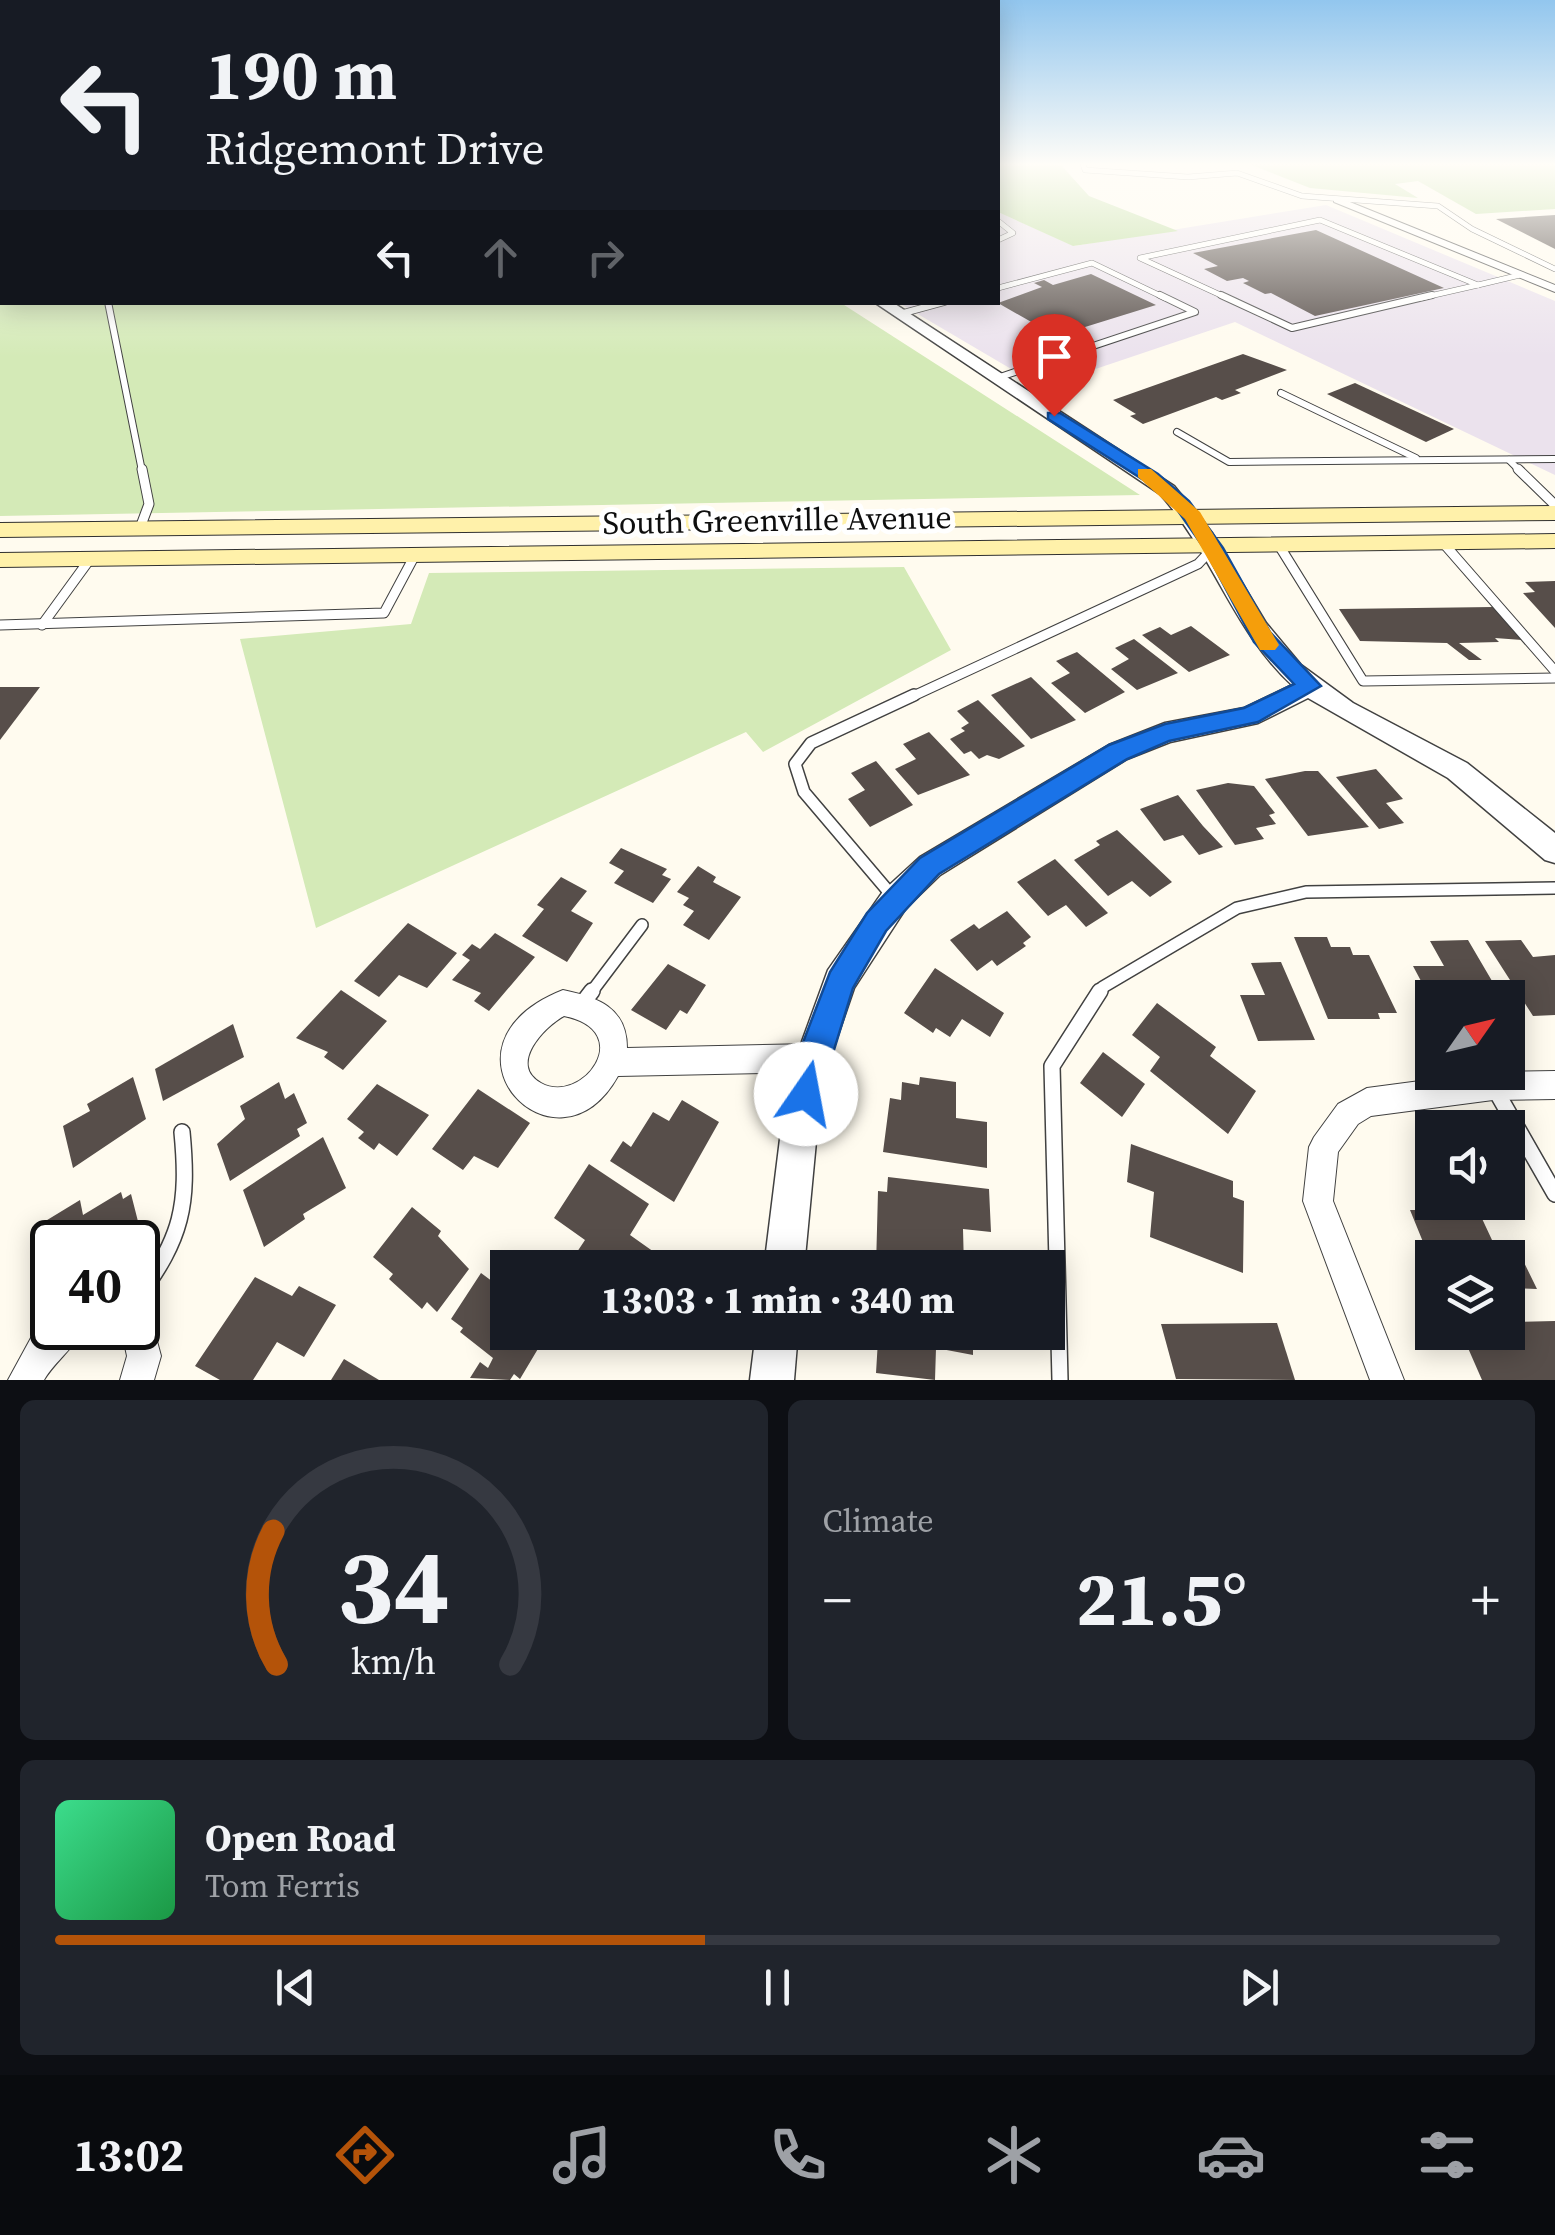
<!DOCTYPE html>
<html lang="en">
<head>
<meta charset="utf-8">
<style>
	body { margin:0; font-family:"Source Serif 4",serif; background:#20242c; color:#f1f3f6; height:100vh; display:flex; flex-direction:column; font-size:38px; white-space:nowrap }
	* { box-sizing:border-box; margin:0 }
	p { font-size:32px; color:#9ea1a6 }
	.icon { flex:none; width:55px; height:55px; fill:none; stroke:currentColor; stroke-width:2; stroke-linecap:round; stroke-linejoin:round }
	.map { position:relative; height:1380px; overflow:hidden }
	.sheet { display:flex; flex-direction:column; gap:20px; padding:20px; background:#0d0f14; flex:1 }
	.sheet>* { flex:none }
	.banner { position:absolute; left:0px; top:0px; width:1000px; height:305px; box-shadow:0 5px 25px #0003; background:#171b24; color:#f1f3f6; overflow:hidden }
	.needle { width:65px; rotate:56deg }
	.fabs { position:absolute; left:1415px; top:980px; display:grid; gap:20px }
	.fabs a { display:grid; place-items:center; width:110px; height:110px; border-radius:0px; background:#171b24; box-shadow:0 5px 25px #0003; font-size:50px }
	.speed { position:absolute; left:30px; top:1220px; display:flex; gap:20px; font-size:50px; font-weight:700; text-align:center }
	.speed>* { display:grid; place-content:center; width:130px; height:130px; border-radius:50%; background:#171b24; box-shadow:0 5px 25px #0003; line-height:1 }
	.speed .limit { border:5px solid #111; border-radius:15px; background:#fff; color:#111 }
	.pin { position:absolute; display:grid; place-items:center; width:85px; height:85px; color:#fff; margin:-102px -42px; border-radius:50% 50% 50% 0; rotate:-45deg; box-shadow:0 0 10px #0007 }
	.pin .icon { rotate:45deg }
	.me { position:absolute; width:110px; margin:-55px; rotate:12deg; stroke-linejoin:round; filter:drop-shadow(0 0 8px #0008) }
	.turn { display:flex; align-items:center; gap:35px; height:210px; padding:0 40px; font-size:45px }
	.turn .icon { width:130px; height:130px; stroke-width:2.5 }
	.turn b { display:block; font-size:70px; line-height:85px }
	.lanes { display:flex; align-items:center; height:95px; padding:0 40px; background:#0003; justify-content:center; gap:50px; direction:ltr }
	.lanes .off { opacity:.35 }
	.big { font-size:75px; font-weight:800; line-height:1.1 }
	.sheet .tile { flex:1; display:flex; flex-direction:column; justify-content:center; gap:15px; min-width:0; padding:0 35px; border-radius:15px; background:#20242c }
	.sheet .dial { align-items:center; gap:0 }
	.dial svg { height:260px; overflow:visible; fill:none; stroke:#363941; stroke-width:7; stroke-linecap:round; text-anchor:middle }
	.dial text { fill:#f1f3f6; stroke:none }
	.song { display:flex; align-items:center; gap:30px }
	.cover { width:120px; height:120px; border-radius:15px; background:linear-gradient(135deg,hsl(150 70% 55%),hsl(140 70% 35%)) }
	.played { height:10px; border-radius:5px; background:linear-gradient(90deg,#b45309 45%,#363941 45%) }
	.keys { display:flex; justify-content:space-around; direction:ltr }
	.heat { display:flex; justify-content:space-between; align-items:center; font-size:55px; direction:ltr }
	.sheet .tiles { flex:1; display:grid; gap:20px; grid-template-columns:1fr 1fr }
	.tile:last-child { grid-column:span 2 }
	.trip { position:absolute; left:490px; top:1250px; width:575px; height:100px; border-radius:0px; background:#171b24; box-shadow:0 5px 25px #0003; font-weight:800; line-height:100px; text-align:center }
	.tab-bar { display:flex; height:160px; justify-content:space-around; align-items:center; background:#090b0e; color:#9ea1a6 }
	.tab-bar .icon { width:70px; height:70px }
	.tab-bar .on { color:#b45309 }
	.tab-bar b { font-size:45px; color:#f1f3f6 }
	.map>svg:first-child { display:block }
</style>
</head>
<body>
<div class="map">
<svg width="1555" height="1380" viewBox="0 0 1555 1380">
	<rect width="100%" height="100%" fill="#fffbef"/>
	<!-- industrial -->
	<polygon fill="#ebe2ed" points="1326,205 1555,301 1555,475 1235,322 1042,387 899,303 998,302 998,212 1074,246"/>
	<!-- green -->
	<g fill="#d4eab7">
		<polygon points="0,172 2,302 841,303 1140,495 0,516"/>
		<polygon points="904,567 951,650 763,752 746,732 316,928 240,639 411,624 429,573"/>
	</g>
	<!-- forest -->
	<g fill="#b9db96">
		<polygon points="998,164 1061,165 1089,196 1178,231 1073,246 998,212"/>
		<polygon points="1249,164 1555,164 1555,209 1476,214 1418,181 1395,184 1418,198 1310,188"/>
	</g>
	<!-- building -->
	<g fill="#574e4a">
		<polygon points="1555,215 1555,249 1496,219"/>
		<polygon points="1316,230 1444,288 1315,316 1271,293 1265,294 1243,283 1249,281 1243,278 1227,281 1204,269 1218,266 1193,253"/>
		<polygon points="1091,274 1156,305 1056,336 998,303 1042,287 1034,283 1044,280 1053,285"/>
		<polygon points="1243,354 1287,370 1235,390 1241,393 1222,400 1216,397 1143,424 1130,416 1136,414 1113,400"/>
		<polygon points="1355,383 1454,429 1426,442 1327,394"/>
		<polygon points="1555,581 1555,628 1523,593 1535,592 1525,582"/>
		<polygon points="1493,607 1522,640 1495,638 1499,642 1459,643 1482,660 1469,660 1447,643 1360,641 1339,609"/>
		<polygon points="1191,626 1230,655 1189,672 1142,635 1160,627 1171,635"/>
		<polygon points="1134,639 1178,673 1137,690 1111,669 1129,659 1115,648"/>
		<polygon points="1077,652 1125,692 1085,713 1051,683 1070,673 1056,661"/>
		<polygon points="1031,677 1076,720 1031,739 991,695"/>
		<polygon points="0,687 40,687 0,740"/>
		<polygon points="978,700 1025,746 999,759 987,755 979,759 971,751 964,754 950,739 965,731 961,728 969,723 957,711"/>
		<polygon points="929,732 970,775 918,795 895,769 916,759 903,744"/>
		<polygon points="876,761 913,805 870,827 848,799 865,790 851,773"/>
		<polygon points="1376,769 1403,799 1386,803 1404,823 1379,829 1336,777"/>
		<polygon points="1305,771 1318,771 1369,827 1308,836 1265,779"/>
		<polygon points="1228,783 1254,786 1275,813 1269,815 1276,824 1256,828 1264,839 1235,845 1196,790"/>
		<polygon points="1178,795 1203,826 1223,847 1199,855 1183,835 1164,841 1140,809"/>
		<polygon points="1117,830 1172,882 1150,897 1132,881 1108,896 1074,860 1100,845 1096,841"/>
		<polygon points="621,848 667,869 662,875 671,879 653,903 614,883 624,871 609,863"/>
		<polygon points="1055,859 1108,913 1086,927 1066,905 1048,916 1017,882"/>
		<polygon points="698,866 716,877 713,882 741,897 709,940 683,925 694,911 683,905 689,898 677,892"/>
		<polygon points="561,877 587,891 571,911 593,923 567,962 522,936 544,909 537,905"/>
		<polygon points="1007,911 1031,937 1023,943 1026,946 997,966 992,960 977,971 950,940 974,924 979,929"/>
		<polygon points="408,923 457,953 427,988 399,975 379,997 354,981"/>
		<polygon points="495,933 535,957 489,1011 474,1001 481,993 452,980 470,960 462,955 472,944 480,949"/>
		<polygon points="1294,937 1327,937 1331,947 1350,947 1353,955 1369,955 1397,1013 1378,1013 1380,1019 1328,1019"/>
		<polygon points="1468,940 1502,998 1430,998 1413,966 1444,966 1430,941"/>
		<polygon points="1521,940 1533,957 1555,955 1555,1015 1533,1016 1485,941"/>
		<polygon points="1281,962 1315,1040 1258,1041 1240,995 1265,995 1251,963"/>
		<polygon points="668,964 706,985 687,1014 680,1010 666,1030 631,1010"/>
		<polygon points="935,968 1004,1013 990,1037 962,1019 950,1037 936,1028 933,1033 904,1013"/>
		<polygon points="341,990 387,1021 343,1070 324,1057 328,1052 296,1038"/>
		<polygon points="1157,1003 1216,1047 1210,1056 1256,1091 1228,1134 1150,1071 1160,1057 1132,1035"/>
		<polygon points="233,1024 244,1057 163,1101 155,1069"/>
		<polygon points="1103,1052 1145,1084 1122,1117 1080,1083"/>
		<polygon points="133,1077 146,1119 73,1168 63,1126 90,1111 87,1104"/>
		<polygon points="920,1077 956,1082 956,1118 987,1122 987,1168 883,1152 890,1098 901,1100 902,1082 919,1085"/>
		<polygon points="279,1082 285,1099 294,1093 307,1123 297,1129 300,1136 230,1181 217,1144 245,1119 240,1106"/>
		<polygon points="377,1084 429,1115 397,1156 379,1143 374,1150 358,1138 364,1132 347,1119"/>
		<polygon points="478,1089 530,1123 498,1168 474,1156 463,1170 432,1149"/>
		<polygon points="682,1100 719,1122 674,1202 610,1161 623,1141 631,1147 653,1112 669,1121"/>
		<polygon points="323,1137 346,1188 303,1214 305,1219 264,1247 243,1190"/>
		<polygon points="1131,1144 1233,1181 1233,1197 1244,1201 1243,1273 1150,1237 1154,1192 1127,1182"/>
		<polygon points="589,1164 649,1204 630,1235 654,1252 645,1268 580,1268 571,1261 585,1240 554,1218"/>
		<polygon points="888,1177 989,1189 991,1232 963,1229 964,1268 876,1267 878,1191 887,1192"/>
		<polygon points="121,1192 123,1199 131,1194 142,1237 134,1242 52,1242 39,1255 34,1228 80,1200 83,1215"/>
		<polygon points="412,1207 441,1231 438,1236 469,1269 437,1312 427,1302 422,1309 389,1279 393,1274 373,1257"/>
		<polygon points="1410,1210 1478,1210 1492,1240 1513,1240 1537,1289 1508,1288 1508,1258 1432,1258 1432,1264"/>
		<polygon points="481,1273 508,1293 508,1332 548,1332 520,1379 514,1374 510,1380 470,1378 480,1362 488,1368 493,1358 460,1332 463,1328 451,1319"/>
		<polygon points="255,1277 292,1296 299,1286 336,1305 304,1357 277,1342 253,1380 220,1380 195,1366"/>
		<polygon points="1555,1321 1555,1380 1482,1380 1461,1332 1508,1332 1508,1322"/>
		<polygon points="1277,1323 1295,1380 1176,1379 1161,1324"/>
		<polygon points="869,1332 973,1332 973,1355 936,1348 935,1380 876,1373 878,1340 869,1339"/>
		<polygon points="344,1359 379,1380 331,1380"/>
	</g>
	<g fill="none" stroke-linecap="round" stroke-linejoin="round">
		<defs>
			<g id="service-far4">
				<polyline points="1083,164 1085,170 1188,177 1237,173 1302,196 1438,206 1472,229 1555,269"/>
				<polyline points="998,221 1013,233 998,240"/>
				<polyline points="1478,285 1520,275"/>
				<polyline points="998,288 1092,263 1165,298"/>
				<polyline points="1227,298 1140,258 1320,220 1478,285"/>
				<polyline points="1421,298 1478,285"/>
			</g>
			<g id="service-far3">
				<polyline points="1221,295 1292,328 1432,295"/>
				<polyline points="108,302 142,471"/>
				<polyline points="900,314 944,302"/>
				<polyline points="1000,377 1195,312 1160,295"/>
				<polyline points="1281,393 1416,458"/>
				<polyline points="1177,432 1229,462 1555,459"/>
				<polyline points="1509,460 1520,471"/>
			</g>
			<g id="service-far2">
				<polyline points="1518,469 1555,505"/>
				<polyline points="140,528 149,504 142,469"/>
				<polyline points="1445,545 1555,671"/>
				<polyline points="1280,547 1363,681 1555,678"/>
				<polyline points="0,625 384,613 415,555"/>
				<polyline points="42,625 90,559"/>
				<polyline points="909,698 1198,564 1213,548"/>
			</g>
			<g id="service-far1">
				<polyline points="894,898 804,792 795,764 811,743 914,695"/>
				<polyline points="590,994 642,925"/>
				<polyline points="1099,994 1103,987 1237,908 1306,892 1555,888"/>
			</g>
			<g id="service">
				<polyline points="582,1004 592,991"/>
				<polyline points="1496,1091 1555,1194"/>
				<path d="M138,1297C182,1238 189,1205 182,1132"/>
				<polyline points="1060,1380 1052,1066 1100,991"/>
			</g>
			<g id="minor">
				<polygon points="1334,198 1340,198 1555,285 1555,292 1334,202"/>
				<path d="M563,990C597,997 627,1007 627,1048L813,1044L823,1048L827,1058L823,1068L813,1072L618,1076C556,1187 422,1046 563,990ZM564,1016C638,1031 582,1106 541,1083C508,1065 544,1027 564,1016Z"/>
				<polygon points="1555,1071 1555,1099 1493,1100 1371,1116 1358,1124 1338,1152 1333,1201 1404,1380 1370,1380 1303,1201 1309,1147 1314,1137 1338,1104 1367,1088 1488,1072"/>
				<polygon points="138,1310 150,1315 161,1356 154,1380 120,1380 127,1356 121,1328 138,1328"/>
				<path d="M52,1319V1328H83C76,1347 55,1361 44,1380H8L32,1336Z"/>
			</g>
			<g id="tertiary">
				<path d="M874,302H892L1174,486L1212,533L1266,623L1301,665L1353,703L1467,763L1555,833V863L1545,860L1448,778L1308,698L1258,723L1170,742L1127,759L940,875L906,908L854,988L830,1058L817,1131L804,1268H764L781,1131L796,1058L828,970L884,890L920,857L1109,745L1165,723L1244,708L1292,685C1234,632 1212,552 1160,494Z"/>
				<polygon points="756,1332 798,1332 794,1380 750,1380"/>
			</g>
			<g id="secondary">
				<polygon points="1555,506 1555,520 0,537 0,523"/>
				<polygon points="1555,534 1555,548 0,567 0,553"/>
			</g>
		</defs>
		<!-- service-far4 casing -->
		<use href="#service-far4" stroke="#414141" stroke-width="6"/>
		<!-- service-far3 casing -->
		<use href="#service-far3" stroke="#414141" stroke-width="8"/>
		<!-- service-far2 casing -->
		<use href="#service-far2" stroke="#414141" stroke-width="11"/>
		<!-- service-far1 casing -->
		<use href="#service-far1" stroke="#414141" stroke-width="14"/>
		<!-- service casing -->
		<use href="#service" stroke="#414141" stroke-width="18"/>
		<!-- minor casing -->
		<use href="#minor" stroke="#414141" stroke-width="2"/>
		<!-- tertiary casing -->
		<use href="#tertiary" stroke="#414141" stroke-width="3"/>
		<!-- secondary casing -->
		<use href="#secondary" stroke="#303030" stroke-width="2"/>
		<!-- service-far4 -->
		<use href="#service-far4" stroke="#fff" stroke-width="5"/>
		<!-- service-far3 -->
		<use href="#service-far3" stroke="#fff" stroke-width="6"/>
		<!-- service-far2 -->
		<use href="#service-far2" stroke="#fff" stroke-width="9"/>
		<!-- service-far1 -->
		<use href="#service-far1" stroke="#fff" stroke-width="11"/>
		<!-- service -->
		<use href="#service" stroke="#fff" stroke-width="15"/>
		<!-- minor -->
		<use href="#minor" fill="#fff" fill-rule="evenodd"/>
		<!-- tertiary -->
		<use href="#tertiary" fill="#fff" fill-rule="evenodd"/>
		<!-- secondary -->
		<use href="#secondary" fill="#fff1aa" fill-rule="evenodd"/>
	</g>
	<!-- sky -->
	<linearGradient id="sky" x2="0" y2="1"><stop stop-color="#92c6ee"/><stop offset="0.46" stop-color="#fffdf8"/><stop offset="1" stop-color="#fffdf8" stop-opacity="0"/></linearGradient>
	<rect width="1555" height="357" fill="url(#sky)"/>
	<!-- route -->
	<polygon fill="#1a73e8" stroke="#114b97" stroke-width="2.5" points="1048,413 1060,413 1158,474 1189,501 1223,548 1270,632 1321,686 1258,722 1169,741 1127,759 939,874 886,931 853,988 817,1105 806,1110 794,1105 790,1094 797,1058 830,972 867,913 920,858 1109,745 1165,724 1244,708 1294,684 1254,642 1204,548 1176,508 1145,481 1048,419"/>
	<!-- slow -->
	<polygon fill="#f59e0b" points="1138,469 1151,469 1200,512 1279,645 1275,650 1260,650 1185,519 1138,477"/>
	<g text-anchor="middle" stroke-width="10" stroke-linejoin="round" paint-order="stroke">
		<!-- street labels -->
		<g font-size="32" fill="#0e0e0e" stroke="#fff">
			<text transform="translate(777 520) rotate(-1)" y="11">South Greenville Avenue</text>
		</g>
	</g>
</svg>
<div class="fabs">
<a><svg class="needle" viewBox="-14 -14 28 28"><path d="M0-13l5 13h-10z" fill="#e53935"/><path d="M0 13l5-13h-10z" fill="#9ea1a6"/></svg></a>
<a><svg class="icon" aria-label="sound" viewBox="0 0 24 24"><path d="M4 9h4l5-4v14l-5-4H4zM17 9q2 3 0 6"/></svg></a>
<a><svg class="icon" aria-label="layers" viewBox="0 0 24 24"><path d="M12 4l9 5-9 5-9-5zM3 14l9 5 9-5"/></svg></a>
</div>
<div class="speed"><div class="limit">40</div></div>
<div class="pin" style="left:1054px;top:416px;background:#d93025"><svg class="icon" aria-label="arrive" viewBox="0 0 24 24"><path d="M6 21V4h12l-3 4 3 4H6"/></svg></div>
<svg class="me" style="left:806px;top:1094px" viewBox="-20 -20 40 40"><circle r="19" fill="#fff"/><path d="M0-13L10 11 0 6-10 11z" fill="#1a73e8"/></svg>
<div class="trip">13:03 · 1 min · 340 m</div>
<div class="banner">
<div class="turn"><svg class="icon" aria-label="left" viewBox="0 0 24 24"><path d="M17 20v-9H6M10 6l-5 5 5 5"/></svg><div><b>190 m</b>Ridgemont Drive</div></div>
<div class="lanes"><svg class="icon" aria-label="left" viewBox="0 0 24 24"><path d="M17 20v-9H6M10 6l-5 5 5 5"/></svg><svg class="icon off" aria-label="ahead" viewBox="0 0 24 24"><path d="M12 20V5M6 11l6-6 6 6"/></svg><svg class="icon off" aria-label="right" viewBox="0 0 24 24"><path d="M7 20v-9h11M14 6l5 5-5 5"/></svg></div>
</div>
</div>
<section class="sheet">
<div class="tiles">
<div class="tile dial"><svg viewBox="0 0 100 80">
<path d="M14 69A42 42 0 1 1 86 69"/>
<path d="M14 69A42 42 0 0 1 13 28" stroke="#b45309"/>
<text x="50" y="56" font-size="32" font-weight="700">34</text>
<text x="50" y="72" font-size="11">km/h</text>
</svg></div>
<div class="tile"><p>Climate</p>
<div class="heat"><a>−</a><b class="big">21.5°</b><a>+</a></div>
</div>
<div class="tile">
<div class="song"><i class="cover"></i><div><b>Open Road</b><p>Tom Ferris</p></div></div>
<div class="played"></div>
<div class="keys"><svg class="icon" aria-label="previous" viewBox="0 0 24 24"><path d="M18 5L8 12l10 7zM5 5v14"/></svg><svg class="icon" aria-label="pause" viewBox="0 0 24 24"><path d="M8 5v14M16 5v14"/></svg><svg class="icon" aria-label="next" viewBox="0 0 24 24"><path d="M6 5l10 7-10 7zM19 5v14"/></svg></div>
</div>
</div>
</section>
<nav class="tab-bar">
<b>13:02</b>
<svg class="icon on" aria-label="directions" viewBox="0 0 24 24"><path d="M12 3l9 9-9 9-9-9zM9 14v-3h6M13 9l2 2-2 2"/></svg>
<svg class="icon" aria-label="music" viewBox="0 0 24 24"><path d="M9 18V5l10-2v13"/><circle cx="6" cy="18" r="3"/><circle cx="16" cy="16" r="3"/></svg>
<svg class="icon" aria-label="phone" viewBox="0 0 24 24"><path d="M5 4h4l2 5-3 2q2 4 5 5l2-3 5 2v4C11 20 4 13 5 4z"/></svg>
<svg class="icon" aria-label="climate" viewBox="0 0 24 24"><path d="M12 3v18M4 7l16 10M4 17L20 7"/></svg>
<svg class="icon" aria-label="car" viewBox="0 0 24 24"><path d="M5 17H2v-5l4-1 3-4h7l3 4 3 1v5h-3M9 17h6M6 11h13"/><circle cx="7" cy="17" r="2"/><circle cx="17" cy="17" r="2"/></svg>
<svg class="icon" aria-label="filters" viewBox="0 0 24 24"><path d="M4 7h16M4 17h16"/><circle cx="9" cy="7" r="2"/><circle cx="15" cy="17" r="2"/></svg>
</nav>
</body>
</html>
